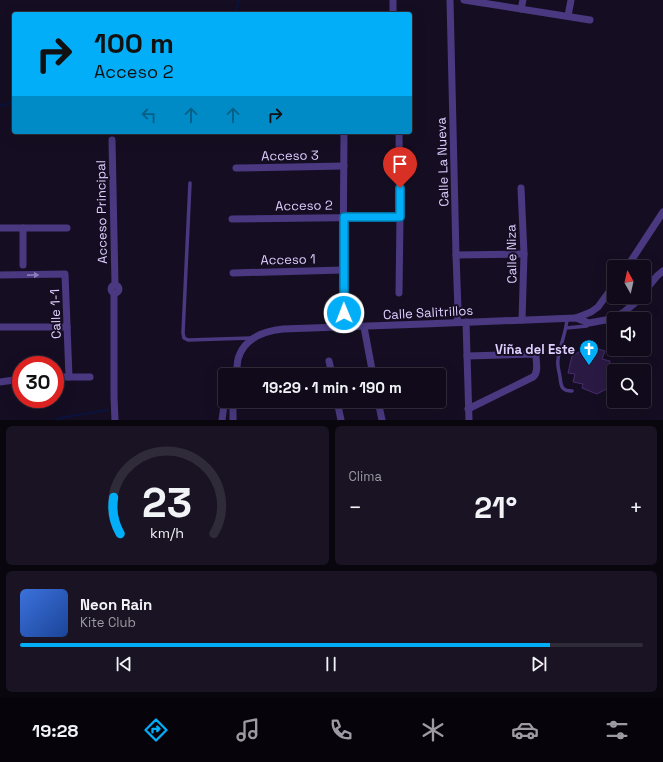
<!DOCTYPE html>
<html lang="es">
<head>
<meta charset="utf-8">
<style>
	body { margin:0; font-family:"Space Grotesk",sans-serif; background:#191323; color:#f1f3f6; height:100vh; display:flex; flex-direction:column; font-size:15px; white-space:nowrap }
	* { box-sizing:border-box; margin:0 }
	p { font-size:13px; color:#9c9aa2 }
	.icon { flex:none; width:22px; height:22px; fill:none; stroke:currentColor; stroke-width:2; stroke-linecap:round; stroke-linejoin:round }
	.map { position:relative; height:420px; overflow:hidden }
	.details { display:flex; flex-direction:column; gap:6px; padding:6px; background:#09060e; flex:1 }
	.details>* { flex:none }
	.banner { position:absolute; left:12px; top:12px; width:400px; height:122px; border-radius:4px; box-shadow:0 4px 16px #0002,0 0 0 1px #302b39; background:#02aef8; color:#111; overflow:hidden }
	.needle { width:26px; rotate:352deg }
	.tools { position:absolute; left:607px; top:260px; display:grid; gap:8px }
	.tools a { display:grid; place-items:center; width:44px; height:44px; border-radius:4px; background:#100a1a; box-shadow:0 4px 16px #0002,0 0 0 1px #302b39; font-size:20px }
	.speed { position:absolute; left:12px; top:356px; display:flex; gap:8px; font-size:20px; font-weight:700; text-align:center }
	.speed>* { display:grid; place-content:center; width:52px; height:52px; border-radius:50%; background:#100a1a; box-shadow:0 4px 16px #0002,0 0 0 1px #302b39; line-height:1 }
	.speed .limit { border:6px solid #d22; background:#fff; color:#111 }
	.pin { position:absolute; display:grid; place-items:center; width:34px; height:34px; color:#fff; margin:-41px -17px; border-radius:50% 50% 50% 0; rotate:-45deg; box-shadow:0 0 4px #0007 }
	.pin .icon { rotate:45deg }
	.me { position:absolute; width:44px; margin:-22px; rotate:359deg; stroke-linejoin:round; filter:drop-shadow(0 0 3px #0008) }
	.turn { display:flex; align-items:center; gap:14px; height:84px; padding:0 16px; font-size:18px }
	.turn .icon { width:52px; height:52px; stroke-width:2.5 }
	.turn b { display:block; font-size:28px; line-height:34px }
	.lanes { display:flex; align-items:center; height:38px; padding:0 16px; background:#0003; justify-content:center; gap:20px; direction:ltr }
	.lanes .off { opacity:.35 }
	.big { font-size:30px; font-weight:800; line-height:1.1 }
	.details .widget { flex:1; display:flex; flex-direction:column; justify-content:center; gap:6px; min-width:0; padding:0 14px; border-radius:6px; background:#191323 }
	.details .dial { align-items:center; gap:0 }
	.dial svg { height:104px; overflow:visible; fill:none; stroke:#302b39; stroke-width:7; stroke-linecap:round; text-anchor:middle }
	.dial text { fill:#f1f3f6; stroke:none }
	.song { display:flex; align-items:center; gap:12px }
	.cover { width:48px; height:48px; border-radius:6px; background:linear-gradient(135deg,hsl(220 70% 55%),hsl(220 70% 35%)) }
	.played { height:4px; border-radius:2px; background:linear-gradient(90deg,#02aef8 85%,#302b39 85%) }
	.keys { display:flex; justify-content:space-around; direction:ltr }
	.heat { display:flex; justify-content:space-between; align-items:center; font-size:22px; direction:ltr }
	.details .tiles { flex:1; display:grid; gap:6px; grid-template-columns:1fr 1fr }
	.widget:last-child { grid-column:span 2 }
	.trip { position:absolute; left:218px; top:368px; width:228px; height:40px; border-radius:4px; background:#100a1a; box-shadow:0 4px 16px #0002,0 0 0 1px #302b39; font-weight:800; line-height:40px; text-align:center }
	.menu { display:flex; height:64px; justify-content:space-around; align-items:center; background:#06040a; color:#9c9aa2 }
	.menu .icon { width:28px; height:28px }
	.menu .current { color:#02aef8 }
	.menu b { font-size:18px; color:#f1f3f6 }
	.map>svg:first-child { display:block }
</style>
</head>
<body>
<div class="map">
<svg width="663" height="420" viewBox="0 0 663 420">
	<rect width="100%" height="100%" fill="#150e22"/>
	<g fill="none" stroke-linecap="round" stroke-linejoin="round">
		<!-- stream -->
		<g stroke="#0a133f" stroke-width="2">
			<polyline points="236,14 239,0"/>
			<polyline points="0,106 14,102"/>
			<polyline points="55,420 65,417 108,410"/>
		</g>
	</g>
	<!-- building -->
	<polygon fill="#2a1a43" stroke="#472c6f" points="589,346 605,351 602,359 610,361 608,371 612,372 608,388 597,394 582,388 583,384 573,382 575,374 568,373 572,356"/>
	<g fill="none" stroke-linecap="round" stroke-linejoin="round">
		<!-- lane -->
		<g stroke="#4a3981" stroke-width="3.5">
			<polyline points="190,183 183,333 184,338 188,340 251,338"/>
			<path d="M567,319C566,333 560,345 558,359C557,365 559,371 560,377C561,387 562,391 572,391"/>
			<polyline points="566,328 587,326"/>
		</g>
		<!-- street -->
		<g stroke="#4a3981" stroke-width="7">
			<polyline points="393,0 393,14"/>
			<polyline points="450,0 456,255 458,310 457,322"/>
			<polyline points="464,0 590,20"/>
			<polyline points="521,9 523,0"/>
			<polyline points="568,16 571,0"/>
			<polyline points="112,140 115,285"/>
			<polyline points="236,168 344,166"/>
			<polyline points="521,188 524,254 522,320"/>
			<polyline points="232,219 400,217"/>
			<polyline points="0,228 67,228"/>
			<polyline points="23,228 23,265"/>
			<polyline points="456,255 524,254"/>
			<polyline points="627,267 663,212"/>
			<polyline points="233,273 343,270"/>
			<polyline points="0,275 65,274 69,377"/>
			<circle cx="115" cy="289" r="4"/>
			<polyline points="644,292 657,276 663,271"/>
			<polyline points="114,293 114,397 115,420"/>
			<polyline points="399,293 400,217 399,132"/>
			<polyline points="576,318 591,312 598,307 614,285"/>
			<polyline points="466,322 469,420"/>
			<polyline points="0,327 67,327"/>
			<polyline points="344,327 343,270 344,132"/>
			<polyline points="364,327 373,375"/>
			<path d="M467,356L534,354L536,356C536,363 539,372 533,377L468,409"/>
			<polyline points="329,361 332,375"/>
			<path d="M236,375C237,370 237,364 238,359C244,338 264,331 283,329L424,324L576,318L589,323L611,319L624,312L636,302L640,297"/>
			<polyline points="55,377 90,377"/>
			<polyline points="0,382 21,379"/>
			<polyline points="233,401 233,420"/>
			<polyline points="337,401 341,420"/>
			<polyline points="378,401 382,420"/>
			<polyline points="222,420 225,398"/>
		</g>
	</g>
	<!-- one-way arrows -->
	<defs><path id="oneway-solid" d="M-6-.8H1V-3.2L6.5 0L1 3.2V.8H-6Z"/></defs>
	<use fill="#8d7cba" href="#oneway-solid" transform="translate(33 275) rotate(-1)"/>
	<g fill="none" stroke-linecap="round" stroke-linejoin="round">
		<defs>
			<polyline id="route" points="344,313 344,217 400,217 400,188"/>
		</defs>
		<!-- route casing -->
		<use href="#route" stroke="#0171a1" stroke-width="10"/>
		<!-- route -->
		<use href="#route" stroke="#02aef8" stroke-width="7"/>
	</g>
	<!-- icons -->
	<defs>
		<symbol id="church-pin" viewBox="-11 -11 22 30"><path d="M0 17L-7.5 6A9.5 9.5 0 1 1 7.5 6Z" fill="#02aef8" stroke="#150e22"/><path d="M-1.2-6h2.4v3.5h3.3v2.4h-3.3V6h-2.4V-.1h-3.3v-2.4h3.3Z" fill="#fff"/></symbol>
	</defs>
	<g fill-rule="evenodd">
		<use href="#church-pin" x="578" y="338" width="22" height="30"/>
	</g>
	<g text-anchor="middle" stroke-width="4" stroke-linejoin="round" paint-order="stroke">
		<!-- street labels -->
		<g font-size="13" fill="#decfff" stroke="#150e22">
			<text transform="translate(290 155) rotate(-1)" y="5">Acceso 3</text>
			<text transform="translate(442 162) rotate(-92)" y="5">Calle La Nueva</text>
			<text transform="translate(304 205) rotate(-1)" y="5">Acceso 2</text>
			<text transform="translate(101 212) rotate(-91)" y="5">Acceso Principal</text>
			<text transform="translate(511 254) rotate(-91)" y="5">Calle Niza</text>
			<text transform="translate(288 259) rotate(-1)" y="5">Acceso 1</text>
			<text transform="translate(428 312) rotate(-3)" y="5">Calle Salitrillos</text>
			<text transform="translate(55 314) rotate(-92)" y="5">Calle 1-1</text>
		</g>
		<!-- poi labels -->
		<g font-size="13" font-weight="bold" fill="#decfff" stroke="#150e22" text-anchor="end">
			<text x="575" y="354">Viña del Este</text>
		</g>
	</g>
</svg>
<div class="tools">
<a><svg class="needle" viewBox="-14 -14 28 28"><path d="M0-13l5 13h-10z" fill="#e53935"/><path d="M0 13l5-13h-10z" fill="#9c9aa2"/></svg></a>
<a><svg class="icon" aria-label="sound" viewBox="0 0 24 24"><path d="M4 9h4l5-4v14l-5-4H4zM17 9q2 3 0 6"/></svg></a>
<a><svg class="icon" aria-label="search" viewBox="0 0 24 24"><circle cx="10" cy="10" r="6"/><path d="M15 15l6 6"/></svg></a>
</div>
<div class="speed"><div class="limit">30</div></div>
<div class="pin" style="left:400px;top:188px;background:#d93025"><svg class="icon" aria-label="arrive" viewBox="0 0 24 24"><path d="M6 21V4h12l-3 4 3 4H6"/></svg></div>
<svg class="me" style="left:344px;top:313px" viewBox="-20 -20 40 40"><circle r="17" fill="#02aef8" stroke="#fff" stroke-width="3"/><path d="M0-11L8 9 0 5-8 9z" fill="#fff"/></svg>
<div class="trip">19:29 · 1 min · 190 m</div>
<div class="banner">
<div class="turn"><svg class="icon" aria-label="right" viewBox="0 0 24 24"><path d="M7 20v-9h11M14 6l5 5-5 5"/></svg><div><b>100 m</b>Acceso 2</div></div>
<div class="lanes"><svg class="icon off" aria-label="left" viewBox="0 0 24 24"><path d="M17 20v-9H6M10 6l-5 5 5 5"/></svg><svg class="icon off" aria-label="ahead" viewBox="0 0 24 24"><path d="M12 20V5M6 11l6-6 6 6"/></svg><svg class="icon off" aria-label="ahead" viewBox="0 0 24 24"><path d="M12 20V5M6 11l6-6 6 6"/></svg><svg class="icon" aria-label="right" viewBox="0 0 24 24"><path d="M7 20v-9h11M14 6l5 5-5 5"/></svg></div>
</div>
</div>
<section class="details">
<div class="tiles">
<div class="widget dial"><svg viewBox="0 0 100 80">
<path d="M14 69A42 42 0 1 1 86 69"/>
<path d="M14 69A42 42 0 0 1 9 41" stroke="#02aef8"/>
<text x="50" y="56" font-size="32" font-weight="700">23</text>
<text x="50" y="72" font-size="11">km/h</text>
</svg></div>
<div class="widget"><p>Clima</p>
<div class="heat"><a>−</a><b class="big">21°</b><a>+</a></div>
</div>
<div class="widget">
<div class="song"><i class="cover"></i><div><b>Neon Rain</b><p>Kite Club</p></div></div>
<div class="played"></div>
<div class="keys"><svg class="icon" aria-label="previous" viewBox="0 0 24 24"><path d="M18 5L8 12l10 7zM5 5v14"/></svg><svg class="icon" aria-label="pause" viewBox="0 0 24 24"><path d="M8 5v14M16 5v14"/></svg><svg class="icon" aria-label="next" viewBox="0 0 24 24"><path d="M6 5l10 7-10 7zM19 5v14"/></svg></div>
</div>
</div>
</section>
<nav class="menu">
<b>19:28</b>
<svg class="icon current" aria-label="directions" viewBox="0 0 24 24"><path d="M12 3l9 9-9 9-9-9zM9 14v-3h6M13 9l2 2-2 2"/></svg>
<svg class="icon" aria-label="music" viewBox="0 0 24 24"><path d="M9 18V5l10-2v13"/><circle cx="6" cy="18" r="3"/><circle cx="16" cy="16" r="3"/></svg>
<svg class="icon" aria-label="phone" viewBox="0 0 24 24"><path d="M5 4h4l2 5-3 2q2 4 5 5l2-3 5 2v4C11 20 4 13 5 4z"/></svg>
<svg class="icon" aria-label="climate" viewBox="0 0 24 24"><path d="M12 3v18M4 7l16 10M4 17L20 7"/></svg>
<svg class="icon" aria-label="car" viewBox="0 0 24 24"><path d="M5 17H2v-5l4-1 3-4h7l3 4 3 1v5h-3M9 17h6M6 11h13"/><circle cx="7" cy="17" r="2"/><circle cx="17" cy="17" r="2"/></svg>
<svg class="icon" aria-label="filters" viewBox="0 0 24 24"><path d="M4 7h16M4 17h16"/><circle cx="9" cy="7" r="2"/><circle cx="15" cy="17" r="2"/></svg>
</nav>
</body>
</html>
